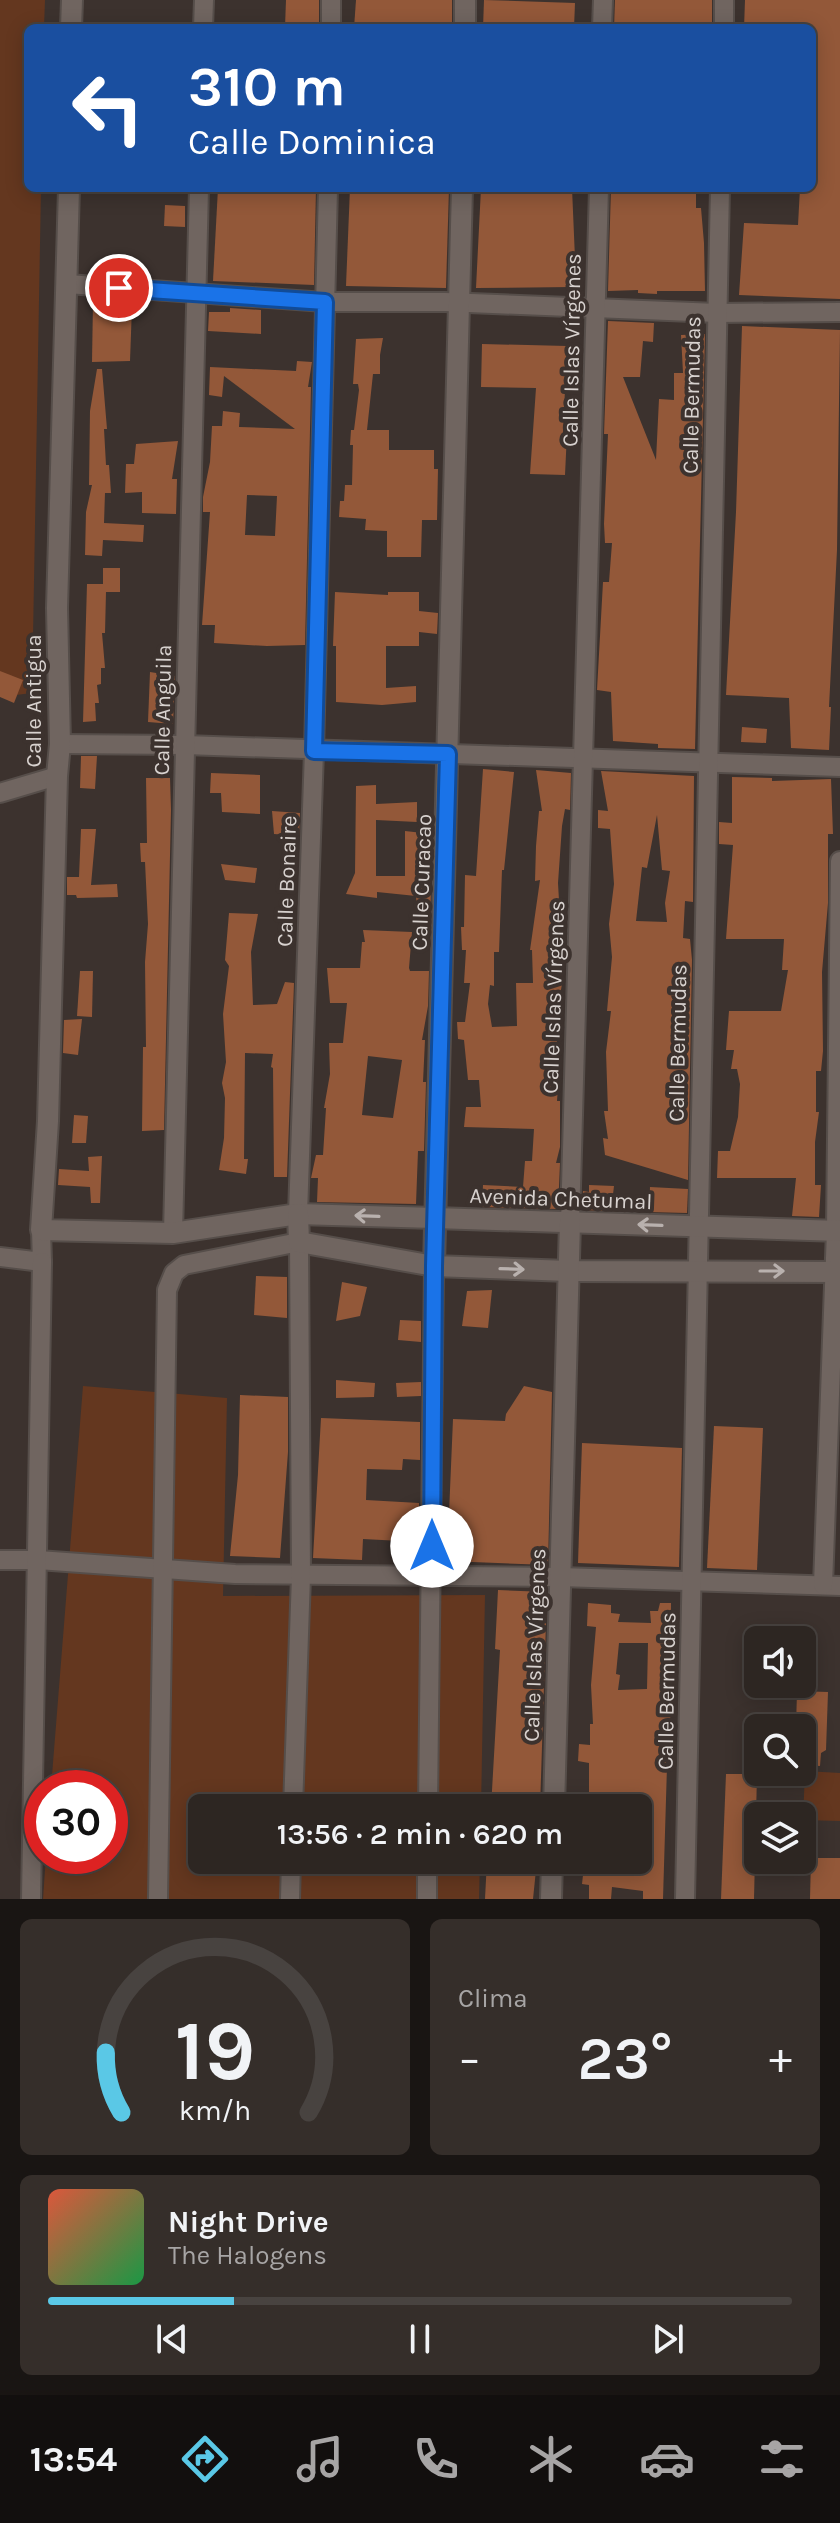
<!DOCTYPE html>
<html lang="es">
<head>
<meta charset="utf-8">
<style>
	body { margin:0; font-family:Karla,sans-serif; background:#352e2a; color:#f1f3f6; height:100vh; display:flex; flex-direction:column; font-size:30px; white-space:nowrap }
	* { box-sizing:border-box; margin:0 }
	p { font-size:26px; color:#a7a5a5 }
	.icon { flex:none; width:44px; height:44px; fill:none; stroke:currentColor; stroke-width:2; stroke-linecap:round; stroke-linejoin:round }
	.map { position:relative; height:1899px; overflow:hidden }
	.panel { display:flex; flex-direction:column; gap:20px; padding:20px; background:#191513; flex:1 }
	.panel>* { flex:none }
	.top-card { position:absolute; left:24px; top:24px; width:792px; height:168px; border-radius:12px; box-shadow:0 4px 20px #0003,0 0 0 2px #484340; background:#1a4fa0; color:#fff; overflow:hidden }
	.buttons { position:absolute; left:744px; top:1626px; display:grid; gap:16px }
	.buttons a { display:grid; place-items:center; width:72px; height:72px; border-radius:12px; background:#2d2622; box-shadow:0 4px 20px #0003,0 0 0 2px #484340; font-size:40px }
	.speed { position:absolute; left:24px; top:1770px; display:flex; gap:16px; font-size:40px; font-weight:700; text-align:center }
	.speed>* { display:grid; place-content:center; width:104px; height:104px; border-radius:50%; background:#2d2622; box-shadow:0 4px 20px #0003,0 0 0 2px #484340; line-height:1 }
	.speed .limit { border:12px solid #d22; background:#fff; color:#111 }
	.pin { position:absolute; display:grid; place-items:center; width:68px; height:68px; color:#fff; margin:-34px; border:4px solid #fff; border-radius:50%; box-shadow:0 2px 8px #0007 }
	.me { position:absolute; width:88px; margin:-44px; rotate:0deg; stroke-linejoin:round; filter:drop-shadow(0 0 6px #0008) }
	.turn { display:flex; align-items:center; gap:28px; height:168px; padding:0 32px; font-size:36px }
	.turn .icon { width:104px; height:104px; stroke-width:2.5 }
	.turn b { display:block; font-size:56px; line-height:68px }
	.big { font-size:60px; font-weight:600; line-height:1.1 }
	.panel .card { flex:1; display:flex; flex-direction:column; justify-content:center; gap:12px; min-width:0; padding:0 28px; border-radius:12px; background:#352e2a }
	.panel .dial { align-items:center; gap:0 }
	.dial svg { height:208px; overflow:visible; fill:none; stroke:#484340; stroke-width:7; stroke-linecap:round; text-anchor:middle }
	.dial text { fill:#f1f3f6; stroke:none }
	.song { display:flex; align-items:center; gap:24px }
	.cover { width:96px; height:96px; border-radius:12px; background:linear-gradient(135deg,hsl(10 70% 55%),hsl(140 70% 35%)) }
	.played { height:8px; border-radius:4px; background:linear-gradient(90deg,#5ac8e6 25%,#484340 25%) }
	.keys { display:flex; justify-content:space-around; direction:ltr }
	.heat { display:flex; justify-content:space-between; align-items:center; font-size:44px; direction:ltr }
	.panel .tiles { flex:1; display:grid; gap:20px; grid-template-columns:1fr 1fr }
	.card:last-child { grid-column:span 2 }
	.trip { position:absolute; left:188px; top:1794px; width:464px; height:80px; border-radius:12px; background:#2d2622; box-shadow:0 4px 20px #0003,0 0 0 2px #484340; font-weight:600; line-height:80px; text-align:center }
	.tabs { display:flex; height:128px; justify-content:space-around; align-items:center; background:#120f0e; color:#a7a5a5 }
	.tabs .icon { width:56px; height:56px }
	.tabs .active { color:#5ac8e6 }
	.tabs b { font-size:36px; color:#f1f3f6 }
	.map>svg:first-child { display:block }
</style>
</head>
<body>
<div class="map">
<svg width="840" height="1899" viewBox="0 0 840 1899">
	<rect width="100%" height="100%" fill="#3c322e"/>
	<!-- green -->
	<g fill="#64371f">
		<polygon points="0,0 45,0 44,28 28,28 28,188 41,188 32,693 0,697"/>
		<polygon points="83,1386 227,1398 223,1596 485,1595 481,1808 202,1808 202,1860 480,1860 479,1899 43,1899 46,1856 110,1856 110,1788 51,1788"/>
		<polygon points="805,1771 840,1773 840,1821 803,1820"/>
	</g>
	<!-- building -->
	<g fill="#935839" fill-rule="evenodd">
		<polygon points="286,0 319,0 319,28 285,27"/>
		<polygon points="356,0 452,0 452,28 354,28"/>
		<polygon points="484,0 575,3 574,28 483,28"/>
		<polygon points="615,0 712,0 712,28 614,28"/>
		<polygon points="745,0 840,0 840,299 739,295 744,223 798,225 800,188 812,188 812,28 744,28"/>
		<polygon points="218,188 316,188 314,285 213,281"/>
		<polygon points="350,188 449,188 446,288 346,286"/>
		<polygon points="481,188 572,188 576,282 572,282 572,287 476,288"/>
		<polygon points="611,188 696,189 696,208 701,208 704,243 705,291 657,291 657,294 638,293 638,290 608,291"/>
		<polygon points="165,205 185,206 185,227 164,226"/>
		<polygon points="93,302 132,306 130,361 92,362"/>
		<polygon points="230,308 261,310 261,334 208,331 209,312 230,312"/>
		<polygon points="608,321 654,323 653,342 643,341 640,377 623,377 656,460 659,399 674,400 674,373 683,373 681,335 705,334 695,749 658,748 658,744 613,741 611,692 597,690 603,582 609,582 612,543 605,543 604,524 608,434 604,434"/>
		<polygon points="742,326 840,330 837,550 829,707 831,707 829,750 791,748 789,698 726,695 736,512"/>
		<polygon points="383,338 380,355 380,374 373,374 367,430 389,430 389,450 434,450 434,469 438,469 437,520 422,520 421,557 387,557 387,531 365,530 366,519 339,517 340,501 344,501 345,485 352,485 353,445 350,445 351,430 354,430 359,390 358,384 353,384 356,339"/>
		<polygon points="482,344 567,346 563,433 567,433 565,475 530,474 536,388 481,387"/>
		<path d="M297,361L312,362L308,387H311L305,645L267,646L214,643L215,625H202L210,512H203V497L210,462L212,426H222L223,411L240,413L239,427L295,429L224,376L222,397L209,395L210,367L296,371ZM247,495L277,496L275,536L245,535Z"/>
		<polygon points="97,369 102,369 107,429 104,429 106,465 109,465 111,493 105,493 104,523 144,525 143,542 103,540 102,556 85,555 86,512 92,485 89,485 90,411"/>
		<polygon points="178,441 172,479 177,479 176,514 142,513 142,492 125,493 126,464 134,464 136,444"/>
		<polygon points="103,568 120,568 120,592 106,592 105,633 102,633 105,668 101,668 101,684 97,685 99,703 95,703 96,721 83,722 87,584 103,584"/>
		<polygon points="335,592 388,595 388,592 419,592 419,611 438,613 437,634 419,632 419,646 386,646 386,688 416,686 416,702 382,705 336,702 336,646 333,646"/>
		<polygon points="0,671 23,680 14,703 0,697"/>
		<polygon points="150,672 175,676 173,724 148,722"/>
		<polygon points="742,727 767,729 766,743 741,742"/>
		<polygon points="81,756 97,756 95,789 80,788"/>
		<polygon points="483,769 514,772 504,870 502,870 499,952 494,952 494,986 490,985 488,1004 492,1027 517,1026 516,983 533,983 532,950 530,950 540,880 535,881 536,846 539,811 542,811 536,770 571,773 570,810 565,809 562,826 558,883 560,918 557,918 557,956 561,956 562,984 554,1029 557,1028 557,1044 561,1044 557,1101 560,1101 560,1147 556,1163 560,1163 558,1209 482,1207 483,1185 523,1187 525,1161 532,1161 534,1129 464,1127 466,1107 481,1107 479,1080 468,1080 464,1040 458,1039 457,1022 465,1022 470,983 464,983 466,950 462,950 461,927 464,927 465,875 476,876"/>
		<path d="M601,771L694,776L693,902L685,901L683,938L690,939L692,960L688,1180L605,1155L603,1138L608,1139L604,1111H608L606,1052L611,1011H607L612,957L609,924L614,884L610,829L598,828V810L608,811ZM657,815L662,870L670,871L665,903L667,922L636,921L642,867L647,868Z"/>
		<polygon points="211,773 260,775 260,814 222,812 221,793 210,793"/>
		<polygon points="732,777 772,778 772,781 831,779 833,834 828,834 828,903 822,972 823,1051 821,1071 816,1071 816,1112 819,1112 815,1142 815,1185 821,1185 819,1217 792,1216 796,1178 717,1178 718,1151 730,1151 738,1117 740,1084 737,1069 731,1069 734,1050 726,1050 729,1011 781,1011 788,970 782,970 784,939 726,939 733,845 719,844 719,822 732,823"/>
		<polygon points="146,778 170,778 171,810 164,1130 142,1131 143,1047 146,1047 145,962 148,924 145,862 141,862 140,843 147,843"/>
		<polygon points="376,785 376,804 417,802 417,822 376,820 376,876 405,876 405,831 432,834 430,933 419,933 416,896 377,892 377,898 346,894 355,873 356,786"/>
		<polygon points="272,811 300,813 299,836 274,834"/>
		<polygon points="81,829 96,829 91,885 117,884 118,897 77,898 76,895 67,895 67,877 79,877"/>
		<polygon points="221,864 257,868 255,883 225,880"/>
		<polygon points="229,913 258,914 251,952 253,1005 277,1004 285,982 294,983 287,1177 274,1177 273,1068 271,1067 273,1054 245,1053 244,1159 248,1159 246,1174 219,1170 224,1138 225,1098 222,1083 226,1062 223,1014 229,966 225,960"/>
		<path d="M363,930L412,932L409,968L410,971H429L428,1006L422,1040H425L423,1082H426L424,1151H418L416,1204L317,1202L318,1178H311L316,1155H323L326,1108H324L330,1074L329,1043H343L347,1003H330L327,968H360L362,942H365ZM368,1056L402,1060L393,1118L362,1115Z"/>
		<polygon points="80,971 93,971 92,1017 77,1016"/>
		<polygon points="82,1019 78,1055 63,1053 64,1020"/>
		<polygon points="74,1115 88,1116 86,1143 72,1143"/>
		<polygon points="102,1156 100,1203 91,1203 90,1187 58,1185 59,1169 89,1171 88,1157"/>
		<polygon points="589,1185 614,1186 611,1211 582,1210 583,1191 589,1192"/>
		<polygon points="650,1187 688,1189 687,1213 649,1212"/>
		<polygon points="256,1276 287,1277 287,1318 254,1315"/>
		<polygon points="342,1282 367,1287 360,1316 336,1321"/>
		<polygon points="492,1290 488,1328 462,1326 467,1291"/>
		<polygon points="400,1320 421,1321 421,1342 398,1340"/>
		<polygon points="336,1380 375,1383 374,1397 336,1398"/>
		<polygon points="421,1382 421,1396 397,1397 396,1383"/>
		<polygon points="524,1386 552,1392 548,1565 447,1561 453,1419 505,1421 506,1414"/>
		<polygon points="240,1395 288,1397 288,1452 280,1558 230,1556 238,1475"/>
		<polygon points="321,1418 420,1422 420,1460 403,1459 402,1470 367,1469 366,1500 419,1503 419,1521 408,1521 407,1532 402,1532 401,1541 363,1539 362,1560 313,1558"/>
		<polygon points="714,1426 763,1428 757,1570 707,1568"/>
		<polygon points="582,1443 682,1448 679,1567 578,1563"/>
		<polygon points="498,1590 547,1592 540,1808 491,1808 500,1650 495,1649"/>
		<path d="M588,1603L611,1605V1613L620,1614L618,1622L651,1623L650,1611H658L660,1603H671L670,1766H667L663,1899H643V1891L612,1887L611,1899H589V1885L582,1884L583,1875H589V1860H617L618,1875H643L644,1871V1808H583L584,1792H589V1763L578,1761L579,1744L590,1745V1724H593L591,1685L596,1627L587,1626ZM619,1643H648L647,1689L618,1690L620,1675L616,1674Z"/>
		<polygon points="797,1691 828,1692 826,1750 821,1753 820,1766 802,1765 802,1728 796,1728"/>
		<polygon points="726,1774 757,1774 754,1899 721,1899"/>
		<polygon points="811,1858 840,1858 840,1899 810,1899"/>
		<polygon points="487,1860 537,1860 533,1899 485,1899"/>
	</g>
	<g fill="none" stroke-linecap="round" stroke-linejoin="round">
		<defs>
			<g id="minor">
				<polyline points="203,28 204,0"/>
				<polyline points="331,28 331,0"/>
				<polyline points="602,28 603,0"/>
				<polyline points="724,28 724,0"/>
				<polyline points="67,284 325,302 445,302 717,313 840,312"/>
				<polyline points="60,744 185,745 840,767"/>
				<polyline points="0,793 57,776"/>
				<polyline points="298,1214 314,751 328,188"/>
				<polyline points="570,1222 599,188"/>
				<polyline points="173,1233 199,188"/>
				<polyline points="0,1257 42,1262 41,1230"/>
				<polyline points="0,1560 38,1560 235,1574 560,1577 840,1586"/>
				<polyline points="823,1585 836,1231 840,861"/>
				<polyline points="428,1808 434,1266"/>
				<polyline points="31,1899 42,1262"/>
				<polyline points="158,1899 167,1290 174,1273 184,1265 299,1242 301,1576 293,1808"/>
				<polyline points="290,1899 291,1860"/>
				<polyline points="427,1899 427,1860"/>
				<polyline points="685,1899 720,188"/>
			</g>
			<g id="tertiary">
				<polyline points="71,28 72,0"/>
				<polyline points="69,188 57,608 60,744 57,776 48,1121 41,1230 173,1233 298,1214 435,1218"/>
				<polyline points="298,1214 299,1242 434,1266"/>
			</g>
			<g id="secondary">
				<polyline points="465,28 465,0"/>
				<polyline points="462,188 434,1266 568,1271 840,1272"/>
				<polyline points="435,1218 840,1231"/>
				<polyline points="554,1808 570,1222"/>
				<polyline points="551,1899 552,1860"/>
			</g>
		</defs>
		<!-- minor casing -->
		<use href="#minor" stroke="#564e4a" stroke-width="22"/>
		<!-- tertiary casing -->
		<use href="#tertiary" stroke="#564e4a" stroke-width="24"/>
		<!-- secondary casing -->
		<use href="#secondary" stroke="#564e4a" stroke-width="24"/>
		<!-- minor -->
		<use href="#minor" stroke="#706560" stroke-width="18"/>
		<!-- tertiary -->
		<use href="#tertiary" stroke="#706560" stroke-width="20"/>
		<!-- secondary -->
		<use href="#secondary" stroke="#706560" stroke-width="20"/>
	</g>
	<!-- one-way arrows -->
	<defs><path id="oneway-shaft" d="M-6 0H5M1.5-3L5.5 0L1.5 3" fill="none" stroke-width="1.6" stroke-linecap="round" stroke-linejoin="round" transform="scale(2)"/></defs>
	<g stroke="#b9b1ae">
		<use href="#oneway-shaft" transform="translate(367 1216) rotate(-178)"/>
		<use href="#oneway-shaft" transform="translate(650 1225) rotate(-178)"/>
		<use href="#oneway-shaft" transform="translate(512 1269) rotate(2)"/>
		<use href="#oneway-shaft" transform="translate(772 1271)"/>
	</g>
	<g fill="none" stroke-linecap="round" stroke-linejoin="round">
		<defs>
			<polyline id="route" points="119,288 325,302 314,751 448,754 434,1266 432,1546"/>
		</defs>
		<!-- route casing -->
		<use href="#route" stroke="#114b97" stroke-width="20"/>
		<!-- route -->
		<use href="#route" stroke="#1a73e8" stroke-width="14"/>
	</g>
	<g text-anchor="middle" stroke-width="8" stroke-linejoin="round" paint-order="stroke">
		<!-- street labels -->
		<g font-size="22" fill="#d8d2cf" stroke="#3c322e">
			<text transform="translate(571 350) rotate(-89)" y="8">Calle Islas Vírgenes</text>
			<text transform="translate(691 395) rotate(-89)" y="8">Calle Bermudas</text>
			<text transform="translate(33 701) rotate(-90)" y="8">Calle Antigua</text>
			<text transform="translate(162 710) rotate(-89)" y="8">Calle Anguila</text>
			<text transform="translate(286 881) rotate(-88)" y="8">Calle Bonaire</text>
			<text transform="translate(421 882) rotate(-88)" y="8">Calle Curacao</text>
			<text transform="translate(553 997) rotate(-88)" y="8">Calle Islas Vírgenes</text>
			<text transform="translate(677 1043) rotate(-89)" y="8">Calle Bermudas</text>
			<text transform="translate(561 1198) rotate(2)" y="8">Avenida Chetumal</text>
			<text transform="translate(534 1645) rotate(-88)" y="8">Calle Islas Vírgenes</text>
			<text transform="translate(666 1691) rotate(-89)" y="8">Calle Bermudas</text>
		</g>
	</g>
</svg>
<div class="buttons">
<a><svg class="icon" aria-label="sound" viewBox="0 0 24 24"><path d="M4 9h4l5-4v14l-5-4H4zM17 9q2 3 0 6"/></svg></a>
<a><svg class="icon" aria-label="search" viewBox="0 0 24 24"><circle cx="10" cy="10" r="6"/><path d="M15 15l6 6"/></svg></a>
<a><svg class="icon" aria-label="layers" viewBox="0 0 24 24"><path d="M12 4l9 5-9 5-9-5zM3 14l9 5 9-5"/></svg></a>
</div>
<div class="speed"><div class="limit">30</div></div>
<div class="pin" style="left:119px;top:288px;background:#d93025"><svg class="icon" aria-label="arrive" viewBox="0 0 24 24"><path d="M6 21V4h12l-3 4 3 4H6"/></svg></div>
<svg class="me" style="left:432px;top:1546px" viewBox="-20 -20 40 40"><circle r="19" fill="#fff"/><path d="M0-13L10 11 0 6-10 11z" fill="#1a73e8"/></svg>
<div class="trip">13:56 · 2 min · 620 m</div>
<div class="top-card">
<div class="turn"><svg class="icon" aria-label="left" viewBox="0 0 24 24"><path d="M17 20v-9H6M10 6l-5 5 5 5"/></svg><div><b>310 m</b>Calle Dominica</div></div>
</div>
</div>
<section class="panel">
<div class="tiles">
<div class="card dial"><svg viewBox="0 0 100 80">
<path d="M14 69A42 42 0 1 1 86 69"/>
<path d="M14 69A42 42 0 0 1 8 46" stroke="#5ac8e6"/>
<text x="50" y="56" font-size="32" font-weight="700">19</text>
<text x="50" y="72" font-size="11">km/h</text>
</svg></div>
<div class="card"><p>Clima</p>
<div class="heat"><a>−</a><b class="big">23°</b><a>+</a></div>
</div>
<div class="card">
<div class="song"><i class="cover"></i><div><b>Night Drive</b><p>The Halogens</p></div></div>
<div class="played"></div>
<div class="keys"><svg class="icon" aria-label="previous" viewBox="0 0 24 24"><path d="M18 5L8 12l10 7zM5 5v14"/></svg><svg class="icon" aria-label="pause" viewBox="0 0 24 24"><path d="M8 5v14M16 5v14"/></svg><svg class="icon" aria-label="next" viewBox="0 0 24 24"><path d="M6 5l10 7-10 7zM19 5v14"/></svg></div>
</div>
</div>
</section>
<nav class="tabs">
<b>13:54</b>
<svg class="icon active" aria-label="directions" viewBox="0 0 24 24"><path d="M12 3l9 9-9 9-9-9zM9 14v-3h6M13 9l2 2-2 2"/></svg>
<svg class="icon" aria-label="music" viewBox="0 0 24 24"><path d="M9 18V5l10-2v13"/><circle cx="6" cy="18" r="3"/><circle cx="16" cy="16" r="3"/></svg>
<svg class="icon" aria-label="phone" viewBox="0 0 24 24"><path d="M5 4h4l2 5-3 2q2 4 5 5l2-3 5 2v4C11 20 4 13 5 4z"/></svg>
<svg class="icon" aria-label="climate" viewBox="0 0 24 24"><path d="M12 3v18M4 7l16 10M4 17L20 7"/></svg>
<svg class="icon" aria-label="car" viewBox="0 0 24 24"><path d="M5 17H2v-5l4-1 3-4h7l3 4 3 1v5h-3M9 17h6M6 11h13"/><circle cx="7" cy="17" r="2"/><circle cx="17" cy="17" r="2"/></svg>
<svg class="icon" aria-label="filters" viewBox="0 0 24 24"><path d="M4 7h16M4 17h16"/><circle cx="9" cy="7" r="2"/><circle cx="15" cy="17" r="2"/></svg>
</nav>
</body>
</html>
